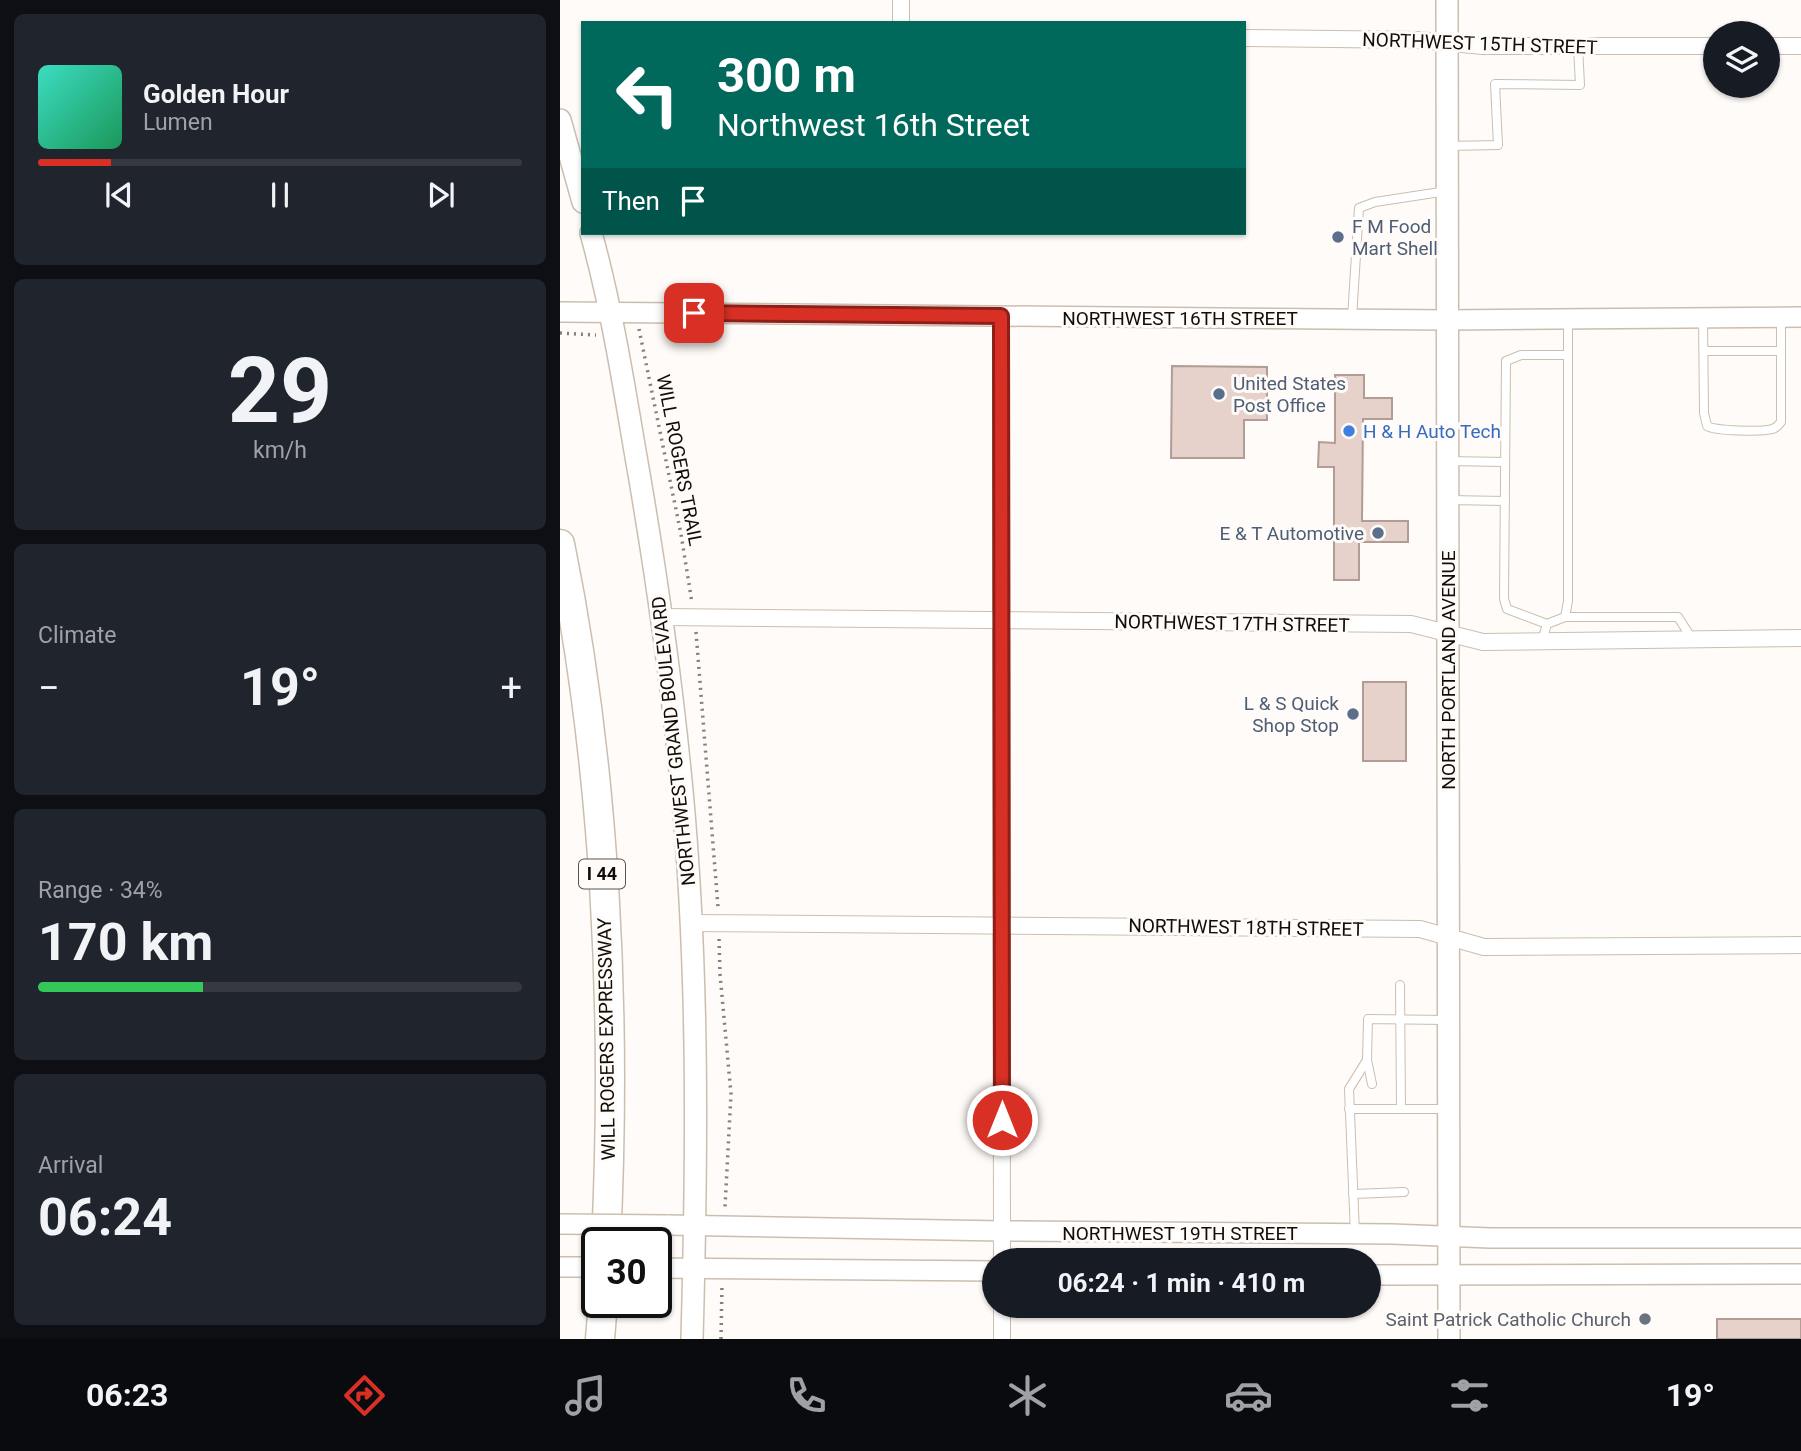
<!DOCTYPE html>
<html lang="en">
<head>
<meta charset="utf-8">
<style>
	body { margin:0; font-family:Roboto,sans-serif; background:#20242c; color:#f1f3f6; height:100vh; display:flex; flex-direction:column; font-size:26px; white-space:nowrap }
	* { box-sizing:border-box; margin:0 }
	p { font-size:23px; color:#9ea1a6 }
	.icon { flex:none; width:38px; height:38px; fill:none; stroke:currentColor; stroke-width:2; stroke-linecap:round; stroke-linejoin:round }
	.map { position:relative; flex:1; overflow:hidden }
	.drawer { display:flex; flex-direction:column; gap:14px; padding:14px; background:#0d0f14; width:560px }
	.drawer>* { flex:none }
	.banner { position:absolute; left:21px; top:21px; width:665px; height:214px; border-radius:0px; box-shadow:0 2px 5px #0004; background:#00695c; color:#fff; overflow:hidden }
	.tools { position:absolute; left:1143px; top:21px; display:grid; gap:14px }
	.tools a { display:grid; place-items:center; width:77px; height:77px; border-radius:50%; background:#171b24; box-shadow:0 2px 5px #0004; font-size:35px }
	.speed { position:absolute; left:21px; top:1227px; display:flex; gap:14px; font-size:35px; font-weight:700; text-align:center }
	.speed>* { display:grid; place-content:center; width:91px; height:91px; border-radius:50%; background:#171b24; box-shadow:0 2px 5px #0004; line-height:1 }
	.speed .limit { border:4px solid #111; border-radius:10px; background:#fff; color:#111 }
	.pin { position:absolute; display:grid; place-items:center; width:60px; height:60px; color:#fff; margin:-30px; border-radius:14px; box-shadow:0 4px 10px #0006 }
	.me { position:absolute; width:77px; margin:-38px; rotate:0deg; stroke-linejoin:round; filter:drop-shadow(0 0 5px #0008) }
	.turn { display:flex; align-items:center; gap:24px; height:147px; padding:0 21px; font-size:32px }
	.turn .icon { width:91px; height:91px; stroke-width:2.5 }
	.turn b { display:block; font-size:49px; line-height:60px }
	.then { display:flex; align-items:center; height:66px; padding:0 21px; background:#0003; gap:14px; font-size:26px }
	.big { font-size:52px; font-weight:700; line-height:1.1 }
	.drawer .card { flex:1; display:flex; flex-direction:column; justify-content:center; gap:10px; min-width:0; padding:0 24px; border-radius:10px; background:#20242c }
	.drawer .dial { align-items:center; gap:0 }
	.dial b { font-size:91px; line-height:1 }
	.song { display:flex; align-items:center; gap:21px }
	.cover { width:84px; height:84px; border-radius:10px; background:linear-gradient(135deg,hsl(170 70% 55%),hsl(150 70% 35%)) }
	.played { height:7px; border-radius:4px; background:linear-gradient(90deg,#d93025 15%,#363941 15%) }
	.keys { display:flex; justify-content:space-around; direction:ltr }
	.heat { display:flex; justify-content:space-between; align-items:center; font-size:38px; direction:ltr }
	.charge { height:10px; border-radius:5px; background:linear-gradient(90deg,#34c759 34%,#363941 0) }
	.trip { position:absolute; left:422px; top:1248px; width:399px; height:70px; border-radius:35px; background:#171b24; box-shadow:0 2px 5px #0004; font-weight:700; line-height:70px; text-align:center }
	.tabs { display:flex; height:112px; justify-content:space-around; align-items:center; background:#090b0e; color:#9ea1a6 }
	.tabs .icon { width:49px; height:49px }
	.tabs .on { color:#d93025 }
	.tabs b { font-size:32px; color:#f1f3f6 }
	main { display:flex; flex:1; min-height:0 }
	.map>svg:first-child { display:block }
</style>
</head>
<body>
<main>
<section class="drawer">
<div class="card">
<div class="song"><i class="cover"></i><div><b>Golden Hour</b><p>Lumen</p></div></div>
<div class="played"></div>
<div class="keys"><svg class="icon" aria-label="previous" viewBox="0 0 24 24"><path d="M18 5L8 12l10 7zM5 5v14"/></svg><svg class="icon" aria-label="pause" viewBox="0 0 24 24"><path d="M8 5v14M16 5v14"/></svg><svg class="icon" aria-label="next" viewBox="0 0 24 24"><path d="M6 5l10 7-10 7zM19 5v14"/></svg></div>
</div>
<div class="card dial"><b>29</b><p>km/h</p></div>
<div class="card"><p>Climate</p>
<div class="heat"><a>−</a><b class="big">19°</b><a>+</a></div>
</div>
<div class="card"><p>Range · 34%</p><b class="big">170 km</b><div class="charge"></div></div>
<div class="card"><p>Arrival</p><b class="big">06:24</b></div>
</section>
<div class="map">
<svg width="1241" height="1339" viewBox="0 0 1241 1339">
	<rect width="100%" height="100%" fill="#fefbf8"/>
	<!-- building -->
	<g fill="#e7d1cb" stroke="#b19c96" stroke-width="2">
		<polygon points="612,366 707,367 707,420 684,420 684,458 611,458"/>
		<polygon points="775,375 804,375 804,398 832,398 832,419 803,419 802,521 848,521 848,542 799,542 799,580 774,580 774,467 758,467 759,442 775,443"/>
		<rect x="803" y="682" width="43" height="79"/>
		<rect x="1157" y="1319" width="84" height="20"/>
	</g>
	<g fill="none" stroke-linecap="round" stroke-linejoin="round">
		<defs>
			<g id="service">
				<polyline points="887,146 938,145 935,84 1020,85 1018,46"/>
				<polyline points="792,318 799,208 815,202 887,191"/>
				<path d="M1143,318L1144,413L1147,426C1155,431 1202,432 1212,429C1217,428 1217,426 1221,422V317"/>
				<polyline points="1144,351 1221,351"/>
				<polyline points="888,461 945,462"/>
				<polyline points="888,500 945,501"/>
				<polyline points="1005,617 1118,617 1132,639"/>
				<polyline points="987,624 947,609 944,599 946,361 961,355 1008,355"/>
				<polyline points="982,641 987,624 1005,617 1008,601 1008,318"/>
				<polyline points="840,985 841,1109"/>
				<polyline points="812,1084 807,1060 808,1019 886,1020"/>
				<polyline points="789,1109 888,1109"/>
				<polyline points="793,1194 844,1192"/>
				<polyline points="795,1234 789,1089 807,1060"/>
			</g>
			<g id="minor">
				<polyline points="341,0 341,23"/>
				<polyline points="684,38 859,40 923,46 1155,46"/>
				<polyline points="1208,46 1241,46"/>
				<polyline points="441,316 442,1260"/>
				<polyline points="102,617 851,624 923,642 1241,638"/>
				<polyline points="129,923 860,929 924,947 1241,945"/>
				<polyline points="442,1306 442,1339"/>
			</g>
			<g id="tertiary">
				<polyline points="0,312 887,320 1241,317"/>
				<polyline points="107,1225 442,1231 832,1234 930,1238 1241,1238"/>
				<polyline points="0,1267 37,1267"/>
				<polyline points="96,1268 434,1271"/>
				<polyline points="808,1275 1241,1274"/>
			</g>
			<g id="secondary">
				<polyline points="887,0 889,1339"/>
				<polyline points="0,120 23,202"/>
				<path d="M31,233C53,312 65,394 79,474C97,579 112,685 122,791C139,972 137,1157 132,1339"/>
			</g>
			<g id="motorway">
				<path d="M0,544C46,769 57,1014 46,1242"/>
				<polyline points="40,1339 43,1302"/>
			</g>
		</defs>
		<!-- service casing -->
		<use href="#service" stroke="#ccbeaf" stroke-width="10"/>
		<!-- minor casing -->
		<use href="#minor" stroke="#ccbeaf" stroke-width="18"/>
		<!-- tertiary casing -->
		<use href="#tertiary" stroke="#ccbeaf" stroke-width="22"/>
		<!-- secondary casing -->
		<use href="#secondary" stroke="#ccbeaf" stroke-width="24"/>
		<!-- motorway casing -->
		<use href="#motorway" stroke="#ccbeaf" stroke-width="31"/>
		<!-- path -->
		<g stroke="#837f7b" stroke-width="3.5" stroke-dasharray="2 5" stroke-linecap="butt">
			<polyline points="79,329 121,534 132,603"/>
			<polyline points="0,333 36,335"/>
			<polyline points="136,632 158,907"/>
			<polyline points="159,939 160,974 171,1094 165,1207"/>
			<polyline points="161,1339 162,1285"/>
		</g>
		<!-- service -->
		<use href="#service" stroke="#fff" stroke-width="8"/>
		<!-- minor -->
		<use href="#minor" stroke="#fff" stroke-width="16"/>
		<!-- tertiary -->
		<use href="#tertiary" stroke="#fff" stroke-width="19"/>
		<!-- secondary -->
		<use href="#secondary" stroke="#fff" stroke-width="21"/>
		<!-- motorway -->
		<use href="#motorway" stroke="#fff" stroke-width="28"/>
		<defs>
			<polyline id="tertiary-bridge" points="0,1224 107,1225"/>
		</defs>
		<!-- tertiary-bridge casing -->
		<use href="#tertiary-bridge" stroke="#ccbeaf" stroke-width="22" stroke-linecap="butt"/>
		<!-- tertiary-bridge -->
		<use href="#tertiary-bridge" stroke="#fff" stroke-width="19"/>
	</g>
	<g fill="none" stroke-linecap="round" stroke-linejoin="round">
		<defs>
			<polyline id="route" points="134,313 441,316 442,1120"/>
		</defs>
		<!-- route casing -->
		<use href="#route" stroke="#8d1f18" stroke-width="18"/>
		<!-- route -->
		<use href="#route" stroke="#d93025" stroke-width="12"/>
	</g>
	<!-- markers -->
	<g fill="#5c6f8a" stroke="#fefbf8" stroke-width="2.5">
		<circle cx="778" cy="237" r="7"/>
		<circle cx="659" cy="394" r="7"/>
		<circle cx="818" cy="533" r="7"/>
		<circle cx="793" cy="714" r="7"/>
	</g>
	<circle fill="#3f7fe0" stroke="#fefbf8" stroke-width="2.5" cx="789" cy="431" r="7"/>
	<circle fill="#6b7280" stroke="#fefbf8" stroke-width="2.5" cx="1085" cy="1319" r="7"/>
	<g text-anchor="middle" stroke-width="6" stroke-linejoin="round" paint-order="stroke">
		<!-- shield labels -->
		<rect fill="#fefbf8" stroke="#585450" stroke-width="2" x="19" y="859.5" width="46" height="29" rx="5"/>
		<g font-size="18" font-weight="bold" fill="#110d08">
			<text x="42" y="880">I 44</text>
		</g>
		<!-- street labels -->
		<g font-size="19" fill="#110d08" stroke="#fefbf8">
			<text transform="translate(920 43) rotate(2)" y="7">NORTHWEST 15TH STREET</text>
			<text x="620" y="325">NORTHWEST 16TH STREET</text>
			<text transform="translate(120 460) rotate(79)" y="7">WILL ROGERS TRAIL</text>
			<text transform="translate(672 623) rotate(1)" y="7">NORTHWEST 17TH STREET</text>
			<text transform="translate(888 670) rotate(-90)" y="7">NORTH PORTLAND AVENUE</text>
			<text transform="translate(113 741) rotate(-96)" y="7">NORTHWEST GRAND BOULEVARD</text>
			<text transform="translate(686 927) rotate(1)" y="7">NORTHWEST 18TH STREET</text>
			<text transform="translate(46 1039) rotate(-91)" y="7">WILL ROGERS EXPRESSWAY</text>
			<text x="620" y="1240">NORTHWEST 19TH STREET</text>
		</g>
		<!-- service labels -->
		<g font-size="19" fill="#4e5e75" stroke="#fefbf8" text-anchor="start">
			<text x="792" y="233">F M Food<tspan x="792" dy="22">Mart Shell</tspan></text>
			<text x="673" y="390">United States<tspan x="673" dy="22">Post Office</tspan></text>
			<text x="804" y="540" text-anchor="end">E &amp; T Automotive</text>
			<text x="779" y="710" text-anchor="end">L &amp; S Quick<tspan x="779" dy="22">Shop Stop</tspan></text>
		</g>
		<!-- shop labels -->
		<g font-size="19" fill="#366cbe" stroke="#fefbf8" text-anchor="start">
			<text x="803" y="438">H &amp; H Auto Tech</text>
		</g>
		<!-- worship labels -->
		<g font-size="19" fill="#5b616d" stroke="#fefbf8" text-anchor="end">
			<text x="1071" y="1326">Saint Patrick Catholic Church</text>
		</g>
	</g>
</svg>
<div class="tools">
<a><svg class="icon" aria-label="layers" viewBox="0 0 24 24"><path d="M12 4l9 5-9 5-9-5zM3 14l9 5 9-5"/></svg></a>
</div>
<div class="speed"><div class="limit">30</div></div>
<div class="pin" style="left:134px;top:313px;background:#d93025"><svg class="icon" aria-label="arrive" viewBox="0 0 24 24"><path d="M6 21V4h12l-3 4 3 4H6"/></svg></div>
<svg class="me" style="left:442px;top:1120px" viewBox="-20 -20 40 40"><circle r="17" fill="#d93025" stroke="#fff" stroke-width="3"/><path d="M0-11L8 9 0 5-8 9z" fill="#fff"/></svg>
<div class="trip">06:24 · 1 min · 410 m</div>
<div class="banner">
<div class="turn"><svg class="icon" aria-label="left" viewBox="0 0 24 24"><path d="M17 20v-9H6M10 6l-5 5 5 5"/></svg><div><b>300 m</b>Northwest 16th Street</div></div>
<div class="then">Then<svg class="icon" aria-label="arrive" viewBox="0 0 24 24"><path d="M6 21V4h12l-3 4 3 4H6"/></svg></div>
</div>
</div>
</main>
<nav class="tabs">
<b>06:23</b>
<svg class="icon on" aria-label="directions" viewBox="0 0 24 24"><path d="M12 3l9 9-9 9-9-9zM9 14v-3h6M13 9l2 2-2 2"/></svg>
<svg class="icon" aria-label="music" viewBox="0 0 24 24"><path d="M9 18V5l10-2v13"/><circle cx="6" cy="18" r="3"/><circle cx="16" cy="16" r="3"/></svg>
<svg class="icon" aria-label="phone" viewBox="0 0 24 24"><path d="M5 4h4l2 5-3 2q2 4 5 5l2-3 5 2v4C11 20 4 13 5 4z"/></svg>
<svg class="icon" aria-label="climate" viewBox="0 0 24 24"><path d="M12 3v18M4 7l16 10M4 17L20 7"/></svg>
<svg class="icon" aria-label="car" viewBox="0 0 24 24"><path d="M5 17H2v-5l4-1 3-4h7l3 4 3 1v5h-3M9 17h6M6 11h13"/><circle cx="7" cy="17" r="2"/><circle cx="17" cy="17" r="2"/></svg>
<svg class="icon" aria-label="filters" viewBox="0 0 24 24"><path d="M4 7h16M4 17h16"/><circle cx="9" cy="7" r="2"/><circle cx="15" cy="17" r="2"/></svg>
<b>19°</b>
</nav>
</body>
</html>
